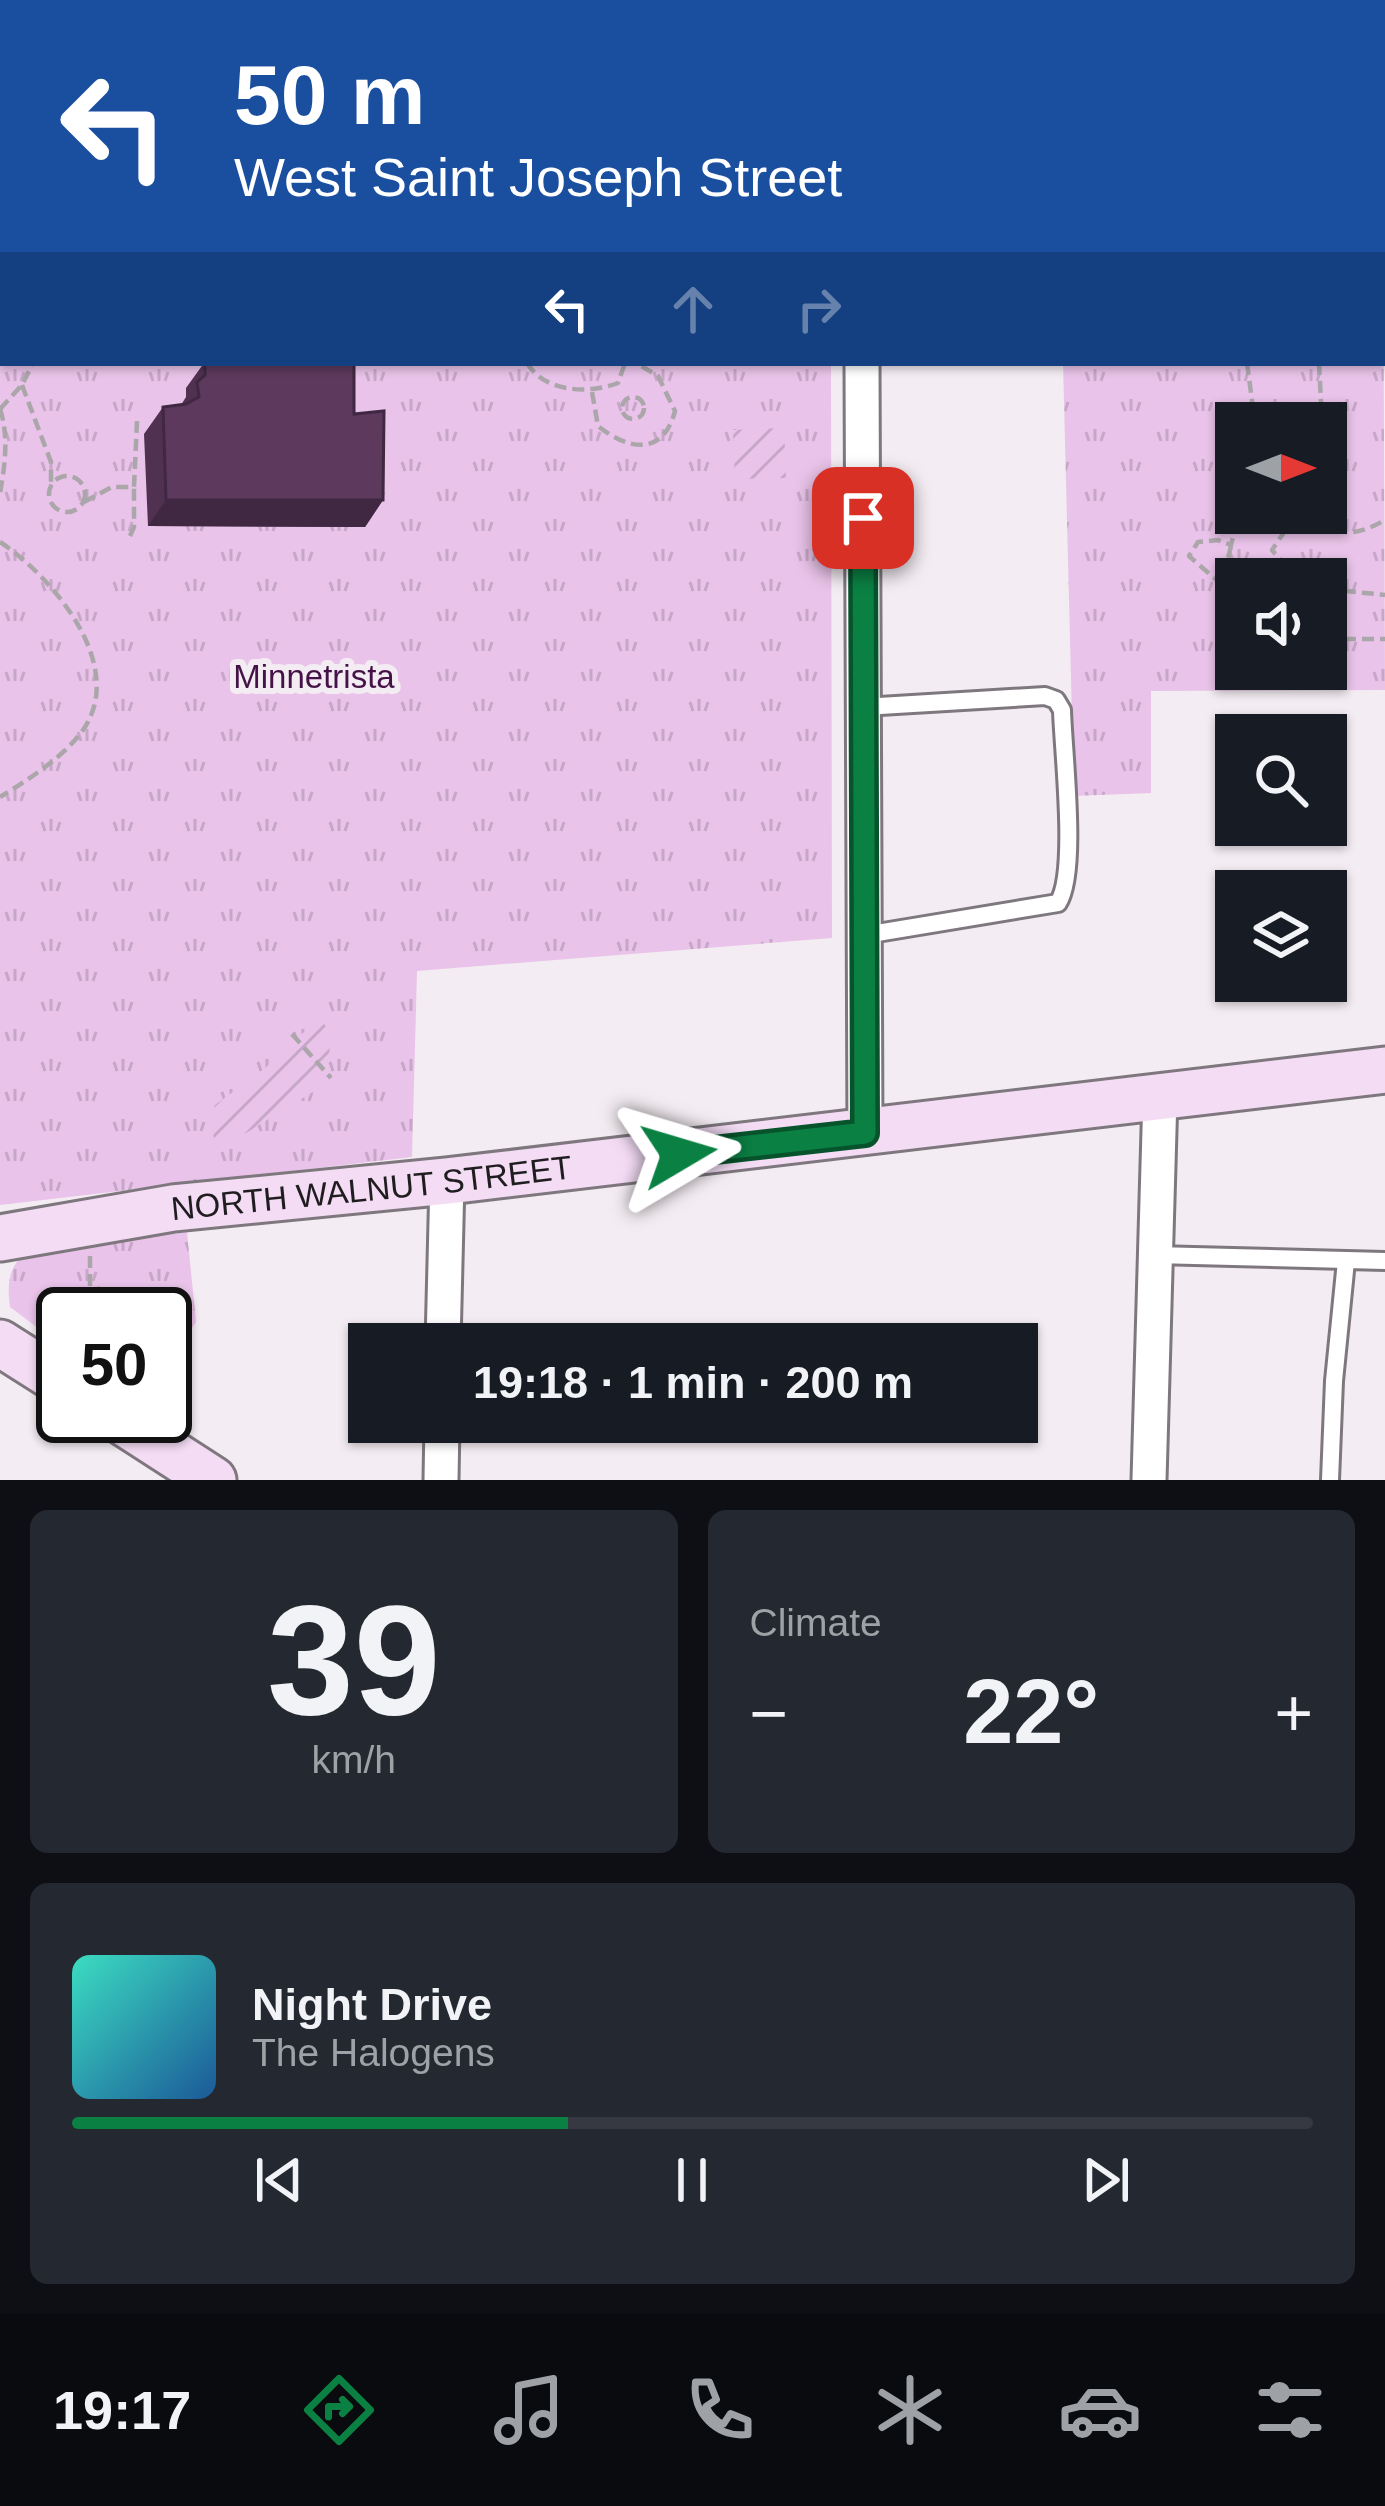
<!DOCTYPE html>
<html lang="en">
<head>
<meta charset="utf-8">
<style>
	body { margin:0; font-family:Helvetica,sans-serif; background:#242831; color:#f1f3f6; height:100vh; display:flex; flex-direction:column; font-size:45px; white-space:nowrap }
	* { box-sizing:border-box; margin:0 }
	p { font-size:39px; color:#9ea1a6 }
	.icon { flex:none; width:66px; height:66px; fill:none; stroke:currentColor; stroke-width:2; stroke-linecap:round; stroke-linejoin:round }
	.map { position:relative; height:1480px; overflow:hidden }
	.side { display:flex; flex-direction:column; gap:30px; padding:30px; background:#0d0f14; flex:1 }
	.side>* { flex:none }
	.guide { position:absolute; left:0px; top:0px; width:1386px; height:366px; box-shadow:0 3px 9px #0004; background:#1a4fa0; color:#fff; overflow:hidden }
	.needle { width:78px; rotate:90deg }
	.buttons { position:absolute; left:1215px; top:402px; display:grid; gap:24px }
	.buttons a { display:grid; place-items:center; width:132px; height:132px; border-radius:0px; background:#171b24; box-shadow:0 3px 9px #0004; font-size:60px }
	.speed { position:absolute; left:36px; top:1287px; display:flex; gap:24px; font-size:60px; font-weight:700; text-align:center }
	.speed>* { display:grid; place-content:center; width:156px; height:156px; border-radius:50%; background:#171b24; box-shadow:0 3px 9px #0004; line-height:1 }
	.speed .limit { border:6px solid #111; border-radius:18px; background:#fff; color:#111 }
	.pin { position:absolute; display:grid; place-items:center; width:102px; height:102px; color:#fff; margin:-51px; border-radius:24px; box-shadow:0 6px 18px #0006 }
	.me { position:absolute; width:132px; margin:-66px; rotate:83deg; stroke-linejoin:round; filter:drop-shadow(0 0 9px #0008) }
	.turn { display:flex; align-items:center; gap:42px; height:252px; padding:0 36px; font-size:54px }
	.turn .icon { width:156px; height:156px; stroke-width:2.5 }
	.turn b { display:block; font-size:84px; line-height:102px }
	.lanes { display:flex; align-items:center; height:114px; padding:0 36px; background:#0003; justify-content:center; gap:60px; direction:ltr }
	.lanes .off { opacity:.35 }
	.big { font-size:90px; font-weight:700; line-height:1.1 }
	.side .widget { flex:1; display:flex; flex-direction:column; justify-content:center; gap:18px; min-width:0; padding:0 42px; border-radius:18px; background:#242831 }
	.side .dial { align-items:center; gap:0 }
	.dial b { font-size:156px; line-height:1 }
	.song { display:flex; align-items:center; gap:36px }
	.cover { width:144px; height:144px; border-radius:18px; background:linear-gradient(135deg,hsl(170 70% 55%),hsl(210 70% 35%)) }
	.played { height:12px; border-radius:6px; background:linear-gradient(90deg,#0b8043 40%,#363941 40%) }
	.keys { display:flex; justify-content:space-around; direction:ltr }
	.heat { display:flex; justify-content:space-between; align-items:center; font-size:66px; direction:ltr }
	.side .tiles { flex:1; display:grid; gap:30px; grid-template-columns:1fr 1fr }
	.widget:last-child { grid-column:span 2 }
	.trip { position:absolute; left:348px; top:1323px; width:690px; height:120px; border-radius:0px; background:#171b24; box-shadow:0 3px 9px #0004; font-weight:700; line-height:120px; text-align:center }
	.tab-bar { display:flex; height:192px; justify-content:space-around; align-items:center; background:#090b0e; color:#9ea1a6 }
	.tab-bar .icon { width:84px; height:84px }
	.tab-bar .on { color:#0b8043 }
	.tab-bar b { font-size:54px; color:#f1f3f6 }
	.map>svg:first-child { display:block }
</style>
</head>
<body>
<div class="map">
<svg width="1385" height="1480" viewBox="0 0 1385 1480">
	<defs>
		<pattern id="grass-tufts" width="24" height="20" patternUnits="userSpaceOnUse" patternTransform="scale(3)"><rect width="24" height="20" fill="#e9c3e9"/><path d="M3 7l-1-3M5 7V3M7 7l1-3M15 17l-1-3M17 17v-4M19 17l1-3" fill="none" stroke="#c7a7c7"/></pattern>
		<pattern id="garden-furrows" width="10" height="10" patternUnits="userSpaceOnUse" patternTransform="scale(3)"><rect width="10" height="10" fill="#e9c3e9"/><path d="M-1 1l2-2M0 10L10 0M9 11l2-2" fill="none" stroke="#c7a7c7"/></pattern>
	</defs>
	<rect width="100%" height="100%" fill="#f3ecf2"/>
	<!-- grass -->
	<g fill="url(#grass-tufts)" fill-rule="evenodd">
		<polygon points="0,0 1072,3 3,3 3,363 831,363 832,938 417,971 412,1157 0,1205"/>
		<path d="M1383,190L1385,690L1151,691V793L1074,796L1063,363H1383ZM1236,423H1326V513H1236ZM1236,579H1326V669H1236Z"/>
		<path d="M187,1232L196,1322L165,1369V1314H63V1347L10,1307C7,1285 8,1268 25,1253Z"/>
	</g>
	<!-- garden -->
	<g fill="url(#garden-furrows)">
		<polygon points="784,428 786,478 735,479 733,430"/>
		<polygon points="319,1018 333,1035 321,1087 246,1133 215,1143 210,1120 215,1105 263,1070"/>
	</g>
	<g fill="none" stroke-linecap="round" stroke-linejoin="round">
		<defs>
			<g id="lane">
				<path d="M863,707L1045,696L1056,700L1062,710C1063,751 1078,873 1058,903L865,935"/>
				<polyline points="1155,1255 1385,1261"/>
				<polyline points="1330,1480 1334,1381 1346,1261"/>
			</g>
			<g id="street">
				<polyline points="855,0 855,3"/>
				<polyline points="1179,0 1185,3"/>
				<polyline points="1383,114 1385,116"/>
				<polyline points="862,363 865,1133"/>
				<polyline points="443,1344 447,1181"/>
				<polyline points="441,1480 442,1422"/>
				<polyline points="1149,1480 1160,1095"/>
			</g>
			<g id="secondary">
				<path id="s1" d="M0,1238L173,1208L447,1181L1385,1070"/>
				<polyline points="0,1343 63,1383"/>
				<polyline points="114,1416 213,1480"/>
			</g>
		</defs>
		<!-- lane casing -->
		<use href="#lane" stroke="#7e787e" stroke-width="22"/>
		<!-- street casing -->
		<use href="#street" stroke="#7e787e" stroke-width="39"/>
		<!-- secondary casing -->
		<use href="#secondary" stroke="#7e787e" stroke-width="51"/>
		<!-- path -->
		<g stroke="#aba6aa" stroke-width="4.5" stroke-dasharray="12 6" stroke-linecap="butt">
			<polyline points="1094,0 1103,3"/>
			<polyline points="1061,3 1062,0"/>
			<polyline points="1383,166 1385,168"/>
			<path d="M527,363C545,393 589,394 618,383L625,363"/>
			<polyline points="1247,363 1255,423"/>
			<polyline points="1319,363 1322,423"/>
			<polyline points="22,385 51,462 51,482"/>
			<path d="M592,392L598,426C628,450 663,457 675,411L658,376L636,363"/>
			<circle cx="633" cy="408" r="11"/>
			<path d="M0,409C9,436 5,465 0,493"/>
			<polyline points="0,409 22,385 33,363"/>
			<circle cx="67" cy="494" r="18"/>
			<polyline points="84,502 112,487 134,487 137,421"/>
			<path d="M1304,513C1335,534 1350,540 1385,520"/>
			<polyline points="130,536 134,527 134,487"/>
			<path d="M0,542C50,575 126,662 85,727C67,755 28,780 0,797"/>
			<polyline points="1231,546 1226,566 1257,579"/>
			<polyline points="1291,572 1303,579"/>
			<polyline points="1281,579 1291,572 1272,550 1297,513"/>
			<polyline points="1326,589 1385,595"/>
			<polyline points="1236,597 1189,556 1198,542 1218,540 1231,545 1239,513"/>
			<polyline points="1326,639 1385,639"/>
			<polyline points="292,1034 331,1078"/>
			<polyline points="90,1256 90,1287"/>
			<polyline points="78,1314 80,1298 97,1288 115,1296 119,1314"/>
		</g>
		<!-- lane -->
		<use href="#lane" stroke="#fff" stroke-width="16"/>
		<!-- street -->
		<use href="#street" stroke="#fff" stroke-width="33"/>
		<!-- secondary -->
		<use href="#secondary" stroke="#f4dcf5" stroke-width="45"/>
	</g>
	<!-- wall -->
	<g fill="#503151">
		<rect x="624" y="0" width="115" height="3"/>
		<polygon points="204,363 354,414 383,500 365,527 148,526 144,434 163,407 181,405 186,397 186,388"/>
	</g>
	<!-- shaded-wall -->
	<polygon fill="#412842" points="166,500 383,500 365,527 148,526"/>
	<!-- building -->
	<g fill="#5d395e" stroke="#412842" stroke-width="3">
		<rect x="643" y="0" width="96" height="3"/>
		<polygon points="205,363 354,363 354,414 384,411 383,500 166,500 163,407 186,404 199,397 197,382 205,375"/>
	</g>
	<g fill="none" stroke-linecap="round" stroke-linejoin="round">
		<defs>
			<polyline id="route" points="679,1154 865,1133 863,518"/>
		</defs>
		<!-- route casing -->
		<use href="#route" stroke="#07532c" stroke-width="30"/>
		<!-- route -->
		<use href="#route" stroke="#0b8043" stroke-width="21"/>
	</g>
	<g text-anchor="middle" stroke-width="12" stroke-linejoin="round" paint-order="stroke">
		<!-- park labels -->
		<g font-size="33" fill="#451247" stroke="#f3ecf2">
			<text x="314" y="688">Minnetrista</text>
		</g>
		<!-- street labels -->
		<g font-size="33" fill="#1f1d1f" stroke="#f3ecf2">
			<text dy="12" stroke="none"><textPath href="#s1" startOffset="375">NORTH WALNUT STREET</textPath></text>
		</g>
	</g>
</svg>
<div class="buttons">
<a><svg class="needle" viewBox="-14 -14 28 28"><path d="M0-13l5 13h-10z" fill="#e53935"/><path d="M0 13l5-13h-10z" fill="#9ea1a6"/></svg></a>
<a><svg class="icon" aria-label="sound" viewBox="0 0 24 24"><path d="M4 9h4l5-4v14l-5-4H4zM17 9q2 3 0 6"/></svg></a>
<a><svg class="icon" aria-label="search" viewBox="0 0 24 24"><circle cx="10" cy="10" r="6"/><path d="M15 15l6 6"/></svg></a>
<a><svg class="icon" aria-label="layers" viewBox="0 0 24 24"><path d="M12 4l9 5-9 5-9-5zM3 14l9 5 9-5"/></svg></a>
</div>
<div class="speed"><div class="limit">50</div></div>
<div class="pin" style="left:863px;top:518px;background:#d93025"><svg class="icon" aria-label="arrive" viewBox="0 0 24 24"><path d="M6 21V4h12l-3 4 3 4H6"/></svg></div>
<svg class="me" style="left:679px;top:1154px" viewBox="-20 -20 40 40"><path d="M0-17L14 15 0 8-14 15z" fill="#0b8043" stroke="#fff" stroke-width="4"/></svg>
<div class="trip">19:18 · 1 min · 200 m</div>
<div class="guide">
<div class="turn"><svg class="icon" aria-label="left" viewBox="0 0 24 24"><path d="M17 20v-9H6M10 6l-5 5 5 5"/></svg><div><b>50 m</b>West Saint Joseph Street</div></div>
<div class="lanes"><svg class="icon" aria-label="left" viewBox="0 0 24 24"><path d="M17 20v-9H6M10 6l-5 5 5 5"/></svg><svg class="icon off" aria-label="ahead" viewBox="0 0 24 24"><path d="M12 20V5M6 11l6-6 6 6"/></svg><svg class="icon off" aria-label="right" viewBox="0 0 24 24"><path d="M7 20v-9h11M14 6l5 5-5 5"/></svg></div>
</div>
</div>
<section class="side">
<div class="tiles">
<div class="widget dial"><b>39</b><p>km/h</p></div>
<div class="widget"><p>Climate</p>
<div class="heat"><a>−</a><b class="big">22°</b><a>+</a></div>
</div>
<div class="widget">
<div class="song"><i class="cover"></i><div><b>Night Drive</b><p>The Halogens</p></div></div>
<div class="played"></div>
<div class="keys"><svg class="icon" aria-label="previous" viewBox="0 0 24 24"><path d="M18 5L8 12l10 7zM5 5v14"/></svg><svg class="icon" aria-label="pause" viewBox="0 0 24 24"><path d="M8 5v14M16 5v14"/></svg><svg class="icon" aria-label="next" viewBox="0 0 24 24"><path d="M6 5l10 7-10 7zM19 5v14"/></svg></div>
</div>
</div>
</section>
<nav class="tab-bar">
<b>19:17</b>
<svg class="icon on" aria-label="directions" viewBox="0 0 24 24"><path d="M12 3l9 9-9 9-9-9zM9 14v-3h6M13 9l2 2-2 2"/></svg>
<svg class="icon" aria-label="music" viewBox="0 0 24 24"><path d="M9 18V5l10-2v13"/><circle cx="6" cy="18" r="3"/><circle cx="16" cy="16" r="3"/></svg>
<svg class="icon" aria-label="phone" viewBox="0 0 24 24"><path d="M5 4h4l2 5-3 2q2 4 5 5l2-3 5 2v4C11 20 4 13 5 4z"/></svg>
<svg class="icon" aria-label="climate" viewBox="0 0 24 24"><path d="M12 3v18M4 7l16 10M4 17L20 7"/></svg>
<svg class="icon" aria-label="car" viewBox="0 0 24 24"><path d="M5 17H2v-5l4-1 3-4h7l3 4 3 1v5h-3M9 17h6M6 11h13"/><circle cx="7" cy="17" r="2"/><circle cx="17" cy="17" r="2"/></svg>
<svg class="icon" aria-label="filters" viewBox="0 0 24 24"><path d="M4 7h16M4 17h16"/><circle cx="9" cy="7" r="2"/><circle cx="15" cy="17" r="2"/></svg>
</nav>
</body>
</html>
